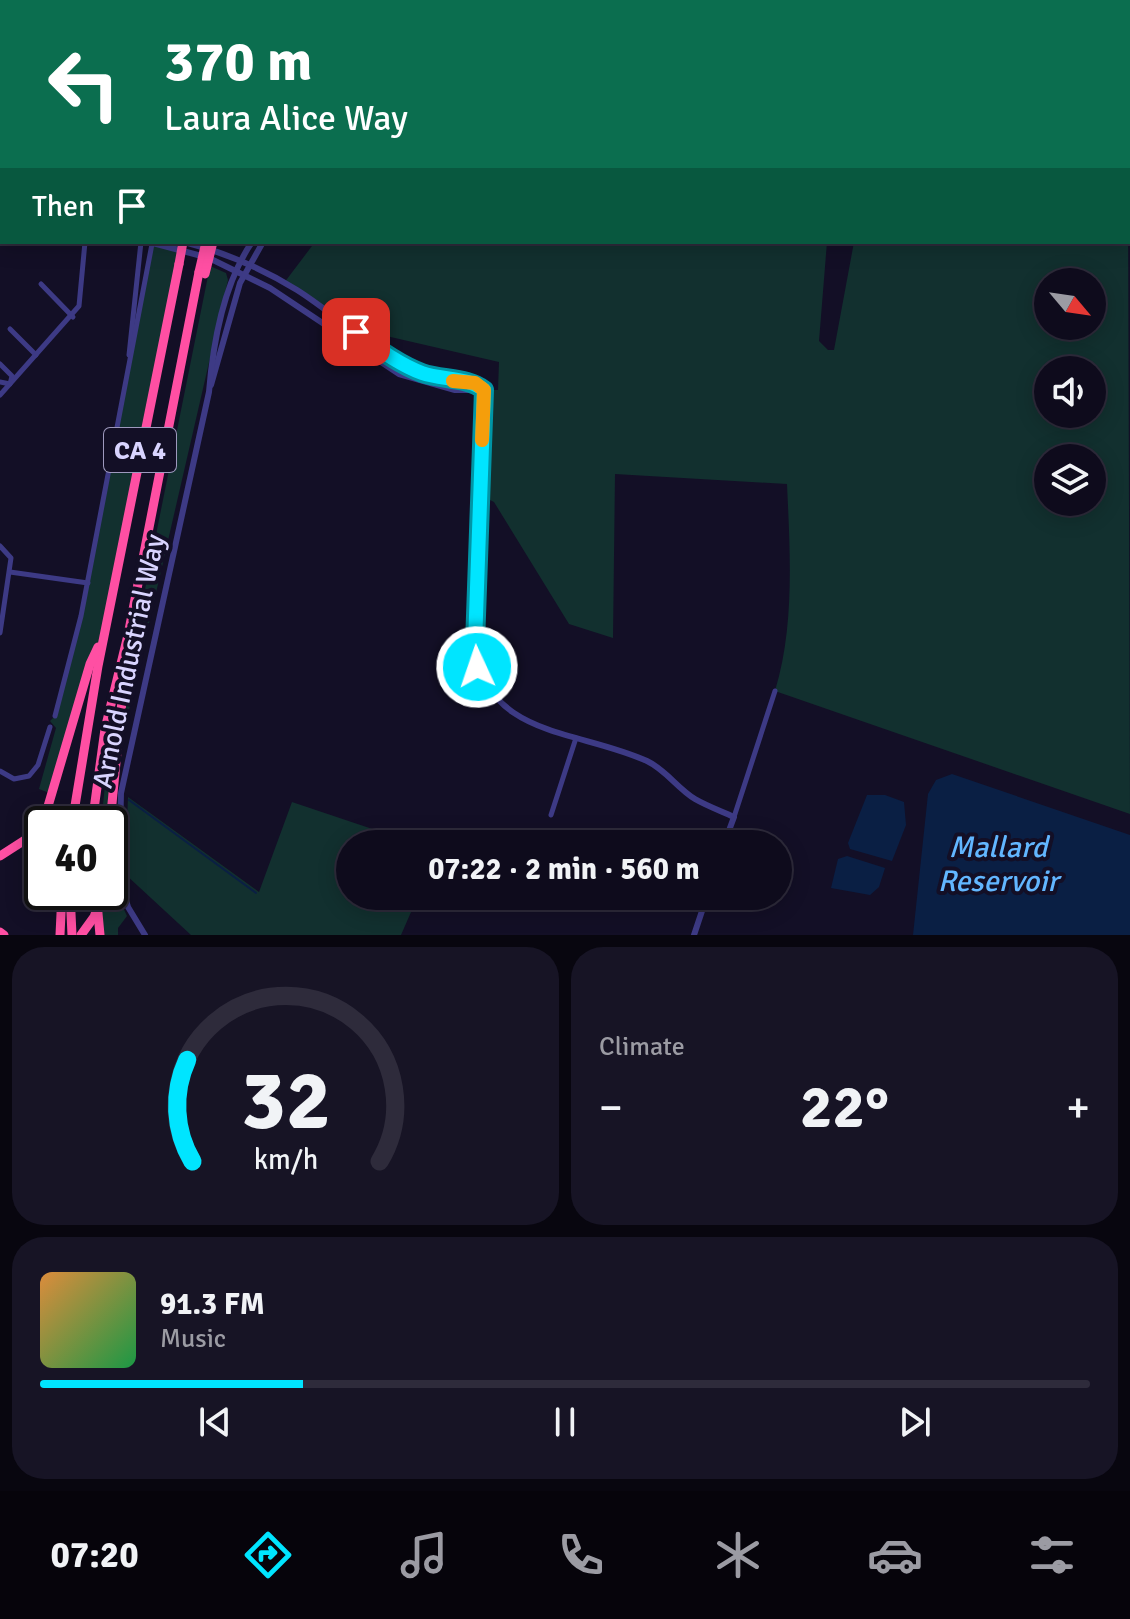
<!DOCTYPE html>
<html lang="en">
<head>
<meta charset="utf-8">
<style>
	body { margin:0; font-family:Signika,sans-serif; background:#171425; color:#f1f3f6; height:100vh; display:flex; flex-direction:column; font-size:30px; white-space:nowrap }
	* { box-sizing:border-box; margin:0 }
	p { font-size:26px; color:#9b9ba3 }
	.icon { flex:none; width:44px; height:44px; fill:none; stroke:currentColor; stroke-width:2; stroke-linecap:round; stroke-linejoin:round }
	.map { position:relative; height:935px; overflow:hidden }
	.sheet { display:flex; flex-direction:column; gap:12px; padding:12px; background:#08060f; flex:1 }
	.sheet>* { flex:none }
	.guide { position:absolute; left:0px; top:0px; width:1130px; height:244px; box-shadow:0 4px 20px #0003,0 0 0 2px #2e2b3b; background:#0b6e4f; color:#fff; overflow:hidden }
	.needle { width:52px; rotate:119deg }
	.tools { position:absolute; left:1034px; top:268px; display:grid; gap:16px }
	.tools a { display:grid; place-items:center; width:72px; height:72px; border-radius:50%; background:#0e0b1c; box-shadow:0 4px 20px #0003,0 0 0 2px #2e2b3b; font-size:40px }
	.speed { position:absolute; left:24px; top:806px; display:flex; gap:16px; font-size:40px; font-weight:700; text-align:center }
	.speed>* { display:grid; place-content:center; width:104px; height:104px; border-radius:50%; background:#0e0b1c; box-shadow:0 4px 20px #0003,0 0 0 2px #2e2b3b; line-height:1 }
	.speed .limit { border:4px solid #111; border-radius:12px; background:#fff; color:#111 }
	.pin { position:absolute; display:grid; place-items:center; width:68px; height:68px; color:#fff; margin:-34px; border-radius:16px; box-shadow:0 4px 12px #0006 }
	.me { position:absolute; width:88px; margin:-44px; rotate:357deg; stroke-linejoin:round; filter:drop-shadow(0 0 6px #0008) }
	.turn { display:flex; align-items:center; gap:28px; height:168px; padding:0 32px; font-size:36px }
	.turn .icon { width:104px; height:104px; stroke-width:2.5 }
	.turn b { display:block; font-size:56px; line-height:68px }
	.then { display:flex; align-items:center; height:76px; padding:0 32px; background:#0003; gap:16px; font-size:30px }
	.big { font-size:60px; font-weight:800; line-height:1.1 }
	.sheet .widget { flex:1; display:flex; flex-direction:column; justify-content:center; gap:12px; min-width:0; padding:0 28px; border-radius:32px; background:#171425 }
	.sheet .dial { align-items:center; gap:0 }
	.dial svg { height:208px; overflow:visible; fill:none; stroke:#2e2b3b; stroke-width:7; stroke-linecap:round; text-anchor:middle }
	.dial text { fill:#f1f3f6; stroke:none }
	.song { display:flex; align-items:center; gap:24px }
	.cover { width:96px; height:96px; border-radius:12px; background:linear-gradient(135deg,hsl(30 70% 55%),hsl(140 70% 35%)) }
	.played { height:8px; border-radius:4px; background:linear-gradient(90deg,#00e5ff 25%,#2e2b3b 25%) }
	.keys { display:flex; justify-content:space-around; direction:ltr }
	.heat { display:flex; justify-content:space-between; align-items:center; font-size:44px; direction:ltr }
	.sheet .tiles { flex:1; display:grid; gap:12px; grid-template-columns:1fr 1fr }
	.widget:last-child { grid-column:span 2 }
	.trip { position:absolute; left:336px; top:830px; width:456px; height:80px; border-radius:40px; background:#0e0b1c; box-shadow:0 4px 20px #0003,0 0 0 2px #2e2b3b; font-weight:800; line-height:80px; text-align:center }
	.dock { display:flex; height:128px; justify-content:space-around; align-items:center; background:#06040b; color:#9b9ba3 }
	.dock .icon { width:56px; height:56px }
	.dock .current { color:#00e5ff }
	.dock b { font-size:36px; color:#f1f3f6 }
	.map>svg:first-child { display:block }
</style>
</head>
<body>
<div class="map">
<svg width="1130" height="935" viewBox="0 0 1130 935">
	<rect width="100%" height="100%" fill="#130f26"/>
	<!-- green -->
	<g fill="#12302f" fill-rule="evenodd">
		<path d="M1128,193L1130,814L775,691C795,626 790,552 787,484L615,474L613,638L569,624L494,502L480,495L484,390H498L499,362L369,332L363,338L284,283L315,242H827L819,341L828,350H834L854,242H1128ZM1048,282H1092V326H1048ZM1048,370H1092V414H1048ZM1048,458H1092V502H1048Z"/>
		<polygon points="152,244 179,251 103,636 52,794 39,789 56,728 50,721 55,716 76,638"/>
		<polygon points="210,266 226,273 228,280 120,749 129,669"/>
		<path d="M109,746L113,747C115,804 100,863 127,916L118,928V935H100V892H110V824H101Z"/>
		<polygon points="128,797 259,892 292,802 417,844 350,844 350,896 418,896 401,935 191,935 125,874"/>
	</g>
	<!-- water -->
	<g fill="#0a1f44">
		<polygon points="952,774 1130,835 1130,935 913,935 928,794 936,780"/>
		<polygon points="867,795 885,795 904,802 906,825 892,861 850,849 848,843"/>
		<polygon points="847,856 885,868 879,887 870,895 831,888 838,859"/>
	</g>
	<g fill="none" stroke-linecap="round" stroke-linejoin="round">
		<!-- stream -->
		<polyline stroke="#0a1f44" stroke-width="2" points="129,800 256,893"/>
		<!-- minor -->
		<g stroke="#3d3a85" stroke-width="5">
			<polyline points="0,157 2,155"/>
			<polyline points="41,284 73,317"/>
			<polyline points="10,329 36,355"/>
			<polyline points="129,355 141,242"/>
			<polyline points="0,364 12,376 10,384 0,382"/>
			<polyline points="0,395 79,306 85,242"/>
			<polyline points="0,546 11,558 0,633"/>
			<polyline points="10,572 88,583"/>
			<polyline points="55,716 81,616 152,244"/>
			<polyline points="0,771 14,779 29,776 38,765 50,727"/>
			<polyline points="551,815 576,738"/>
			<polyline points="734,817 775,691"/>
		</g>
		<!-- tertiary -->
		<g stroke="#3d3a85" stroke-width="6">
			<polyline points="98,0 98,2"/>
			<polyline points="360,2 360,0"/>
			<polyline points="369,2 369,0"/>
			<polyline points="0,130 2,131"/>
			<polyline points="0,135 2,137"/>
			<polyline points="149,242 209,258 270,288 399,374 455,390 484,390"/>
			<path d="M184,242C223,252 263,269 297,290C335,314 368,347 409,367C431,378 467,376 484,390"/>
			<polyline points="211,385 240,283 263,242"/>
			<path d="M484,390L475,644C485,738 577,729 647,761C666,770 677,788 695,799C707,806 721,811 734,817L724,844"/>
			<path d="M145,935L128,907L119,878L121,793L209,392C213,343 224,283 252,242"/>
			<polyline points="694,935 707,896"/>
		</g>
		<!-- motorway -->
		<g stroke="#ff4fa3" stroke-width="9">
			<polyline points="106,0 106,2"/>
			<polyline points="186,2 189,0"/>
			<polyline points="234,2 235,0"/>
			<polyline points="255,2 255,0"/>
			<polyline points="270,2 270,0"/>
			<polyline points="72,824 98,666 179,264"/>
			<polyline points="92,824 105,729 128,635 199,272"/>
			<polyline points="110,824 125,670"/>
			<polyline points="0,856 28,838 46,813 90,664 98,647"/>
			<polyline points="70,892 72,935"/>
			<polyline points="96,892 100,935"/>
			<polyline points="0,932 4,935"/>
			<polyline points="60,935 62,892"/>
		</g>
		<!-- motorway-bridge -->
		<g stroke="#ff4fa3" stroke-width="9">
			<polyline points="179,264 183,242"/>
			<polyline points="199,272 206,242"/>
			<polyline points="205,274 213,242"/>
			<polyline points="81,935 94,917 103,892"/>
		</g>
	</g>
	<g fill="none" stroke-linecap="round" stroke-linejoin="round">
		<defs>
			<path id="route" d="M356,332C376,348 398,364 422,373C442,380 468,377 484,390L475,644L477,667"/>
		</defs>
		<!-- route casing -->
		<use href="#route" stroke="#0095a6" stroke-width="20"/>
		<!-- route -->
		<use href="#route" stroke="#00e5ff" stroke-width="14"/>
		<!-- slow -->
		<polyline stroke="#f59e0b" stroke-width="14" points="453,381 475,383 484,390 482,440"/>
	</g>
	<g text-anchor="middle" stroke-width="8" stroke-linejoin="round" paint-order="stroke">
		<!-- shield labels -->
		<rect fill="#130f26" stroke="#9e99be" stroke-width="2" x="104" y="428" width="72" height="44" rx="6"/>
		<g font-size="26" font-weight="bold" fill="#d9d4ff">
			<text x="140" y="459">CA 4</text>
		</g>
		<!-- street labels -->
		<g font-size="28" fill="#d9d4ff" stroke="#130f26">
			<text transform="translate(128 661) rotate(-78)" y="10">Arnold Industrial Way</text>
		</g>
		<!-- water labels -->
		<g font-size="30" font-style="italic" fill="#62b6ff" stroke="#130f26">
			<text x="998" y="857">Mallard<tspan x="998" dy="34">Reservoir</tspan></text>
		</g>
	</g>
</svg>
<div class="tools">
<a><svg class="needle" viewBox="-14 -14 28 28"><path d="M0-13l5 13h-10z" fill="#e53935"/><path d="M0 13l5-13h-10z" fill="#9b9ba3"/></svg></a>
<a><svg class="icon" aria-label="sound" viewBox="0 0 24 24"><path d="M4 9h4l5-4v14l-5-4H4zM17 9q2 3 0 6"/></svg></a>
<a><svg class="icon" aria-label="layers" viewBox="0 0 24 24"><path d="M12 4l9 5-9 5-9-5zM3 14l9 5 9-5"/></svg></a>
</div>
<div class="speed"><div class="limit">40</div></div>
<div class="pin" style="left:356px;top:332px;background:#d93025"><svg class="icon" aria-label="arrive" viewBox="0 0 24 24"><path d="M6 21V4h12l-3 4 3 4H6"/></svg></div>
<svg class="me" style="left:477px;top:667px" viewBox="-20 -20 40 40"><circle r="17" fill="#00e5ff" stroke="#fff" stroke-width="3"/><path d="M0-11L8 9 0 5-8 9z" fill="#fff"/></svg>
<div class="trip">07:22 · 2 min · 560 m</div>
<div class="guide">
<div class="turn"><svg class="icon" aria-label="left" viewBox="0 0 24 24"><path d="M17 20v-9H6M10 6l-5 5 5 5"/></svg><div><b>370 m</b>Laura Alice Way</div></div>
<div class="then">Then<svg class="icon" aria-label="arrive" viewBox="0 0 24 24"><path d="M6 21V4h12l-3 4 3 4H6"/></svg></div>
</div>
</div>
<section class="sheet">
<div class="tiles">
<div class="widget dial"><svg viewBox="0 0 100 80">
<path d="M14 69A42 42 0 1 1 86 69"/>
<path d="M14 69A42 42 0 0 1 12 30" stroke="#00e5ff"/>
<text x="50" y="56" font-size="32" font-weight="700">32</text>
<text x="50" y="72" font-size="11">km/h</text>
</svg></div>
<div class="widget"><p>Climate</p>
<div class="heat"><a>−</a><b class="big">22°</b><a>+</a></div>
</div>
<div class="widget">
<div class="song"><i class="cover"></i><div><b>91.3 FM</b><p>Music</p></div></div>
<div class="played"></div>
<div class="keys"><svg class="icon" aria-label="previous" viewBox="0 0 24 24"><path d="M18 5L8 12l10 7zM5 5v14"/></svg><svg class="icon" aria-label="pause" viewBox="0 0 24 24"><path d="M8 5v14M16 5v14"/></svg><svg class="icon" aria-label="next" viewBox="0 0 24 24"><path d="M6 5l10 7-10 7zM19 5v14"/></svg></div>
</div>
</div>
</section>
<nav class="dock">
<b>07:20</b>
<svg class="icon current" aria-label="directions" viewBox="0 0 24 24"><path d="M12 3l9 9-9 9-9-9zM9 14v-3h6M13 9l2 2-2 2"/></svg>
<svg class="icon" aria-label="music" viewBox="0 0 24 24"><path d="M9 18V5l10-2v13"/><circle cx="6" cy="18" r="3"/><circle cx="16" cy="16" r="3"/></svg>
<svg class="icon" aria-label="phone" viewBox="0 0 24 24"><path d="M5 4h4l2 5-3 2q2 4 5 5l2-3 5 2v4C11 20 4 13 5 4z"/></svg>
<svg class="icon" aria-label="climate" viewBox="0 0 24 24"><path d="M12 3v18M4 7l16 10M4 17L20 7"/></svg>
<svg class="icon" aria-label="car" viewBox="0 0 24 24"><path d="M5 17H2v-5l4-1 3-4h7l3 4 3 1v5h-3M9 17h6M6 11h13"/><circle cx="7" cy="17" r="2"/><circle cx="17" cy="17" r="2"/></svg>
<svg class="icon" aria-label="filters" viewBox="0 0 24 24"><path d="M4 7h16M4 17h16"/><circle cx="9" cy="7" r="2"/><circle cx="15" cy="17" r="2"/></svg>
</nav>
</body>
</html>
